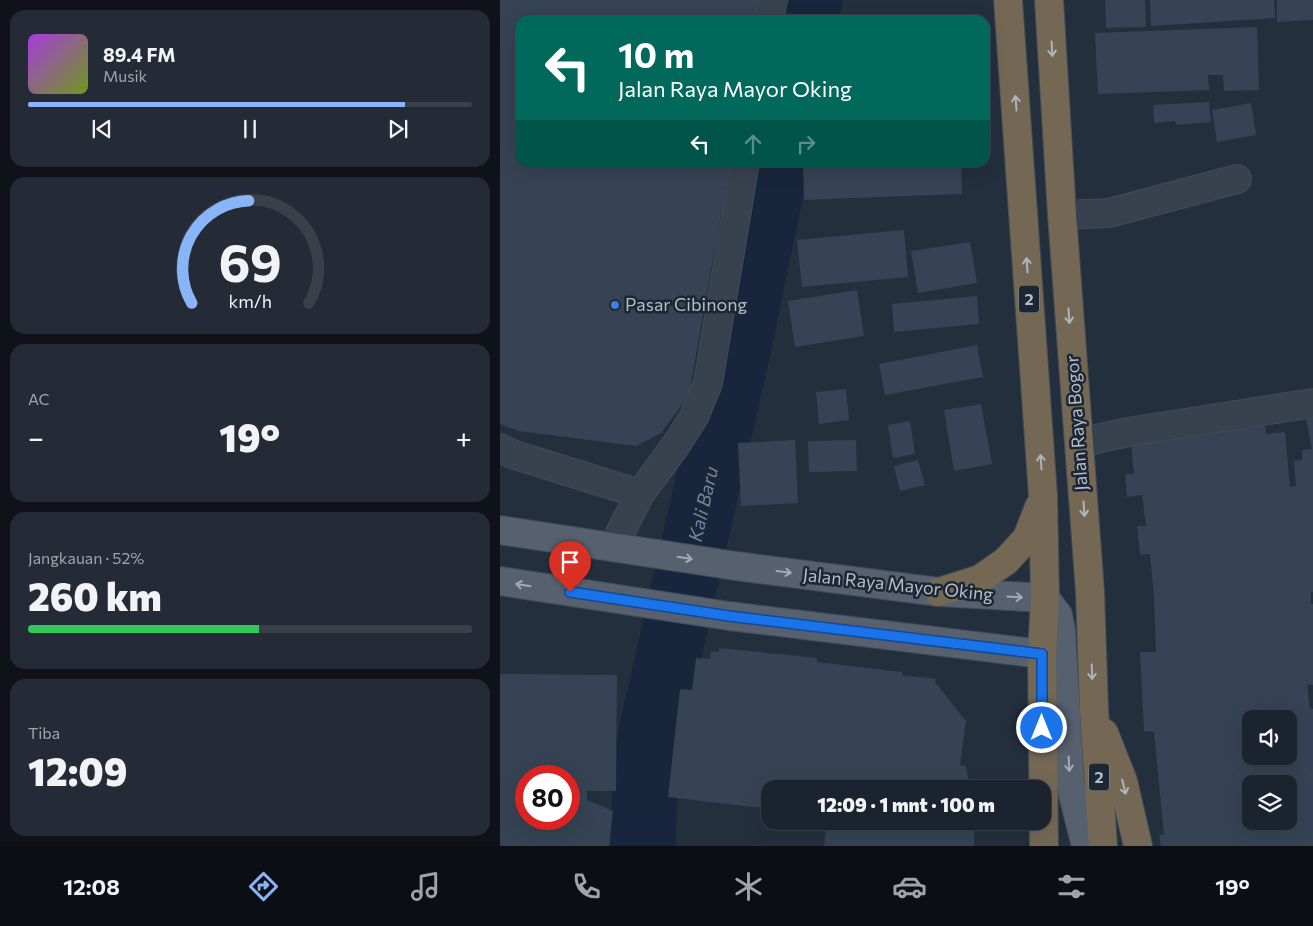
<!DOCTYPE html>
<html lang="id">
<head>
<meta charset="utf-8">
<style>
	body { margin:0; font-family:Commissioner,sans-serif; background:#242b36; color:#f1f3f6; height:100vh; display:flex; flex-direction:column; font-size:19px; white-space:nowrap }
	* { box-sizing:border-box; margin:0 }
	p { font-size:16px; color:#a0a4aa }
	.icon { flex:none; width:28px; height:28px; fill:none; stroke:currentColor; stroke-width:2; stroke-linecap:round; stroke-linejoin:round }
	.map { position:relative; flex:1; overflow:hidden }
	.details { display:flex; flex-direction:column; gap:10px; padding:10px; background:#0f1319; width:500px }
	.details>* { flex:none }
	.top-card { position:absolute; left:15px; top:15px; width:475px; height:152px; border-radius:15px; box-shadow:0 5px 20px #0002,0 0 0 1px #39404a; background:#00695c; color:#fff; overflow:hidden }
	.fabs { position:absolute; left:742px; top:710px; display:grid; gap:10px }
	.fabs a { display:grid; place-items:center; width:55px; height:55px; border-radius:10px; background:#1b232e; box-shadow:0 5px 20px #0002,0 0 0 1px #39404a; font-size:25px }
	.speed { position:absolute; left:15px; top:765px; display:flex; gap:10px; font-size:25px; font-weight:700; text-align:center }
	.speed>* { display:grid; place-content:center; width:65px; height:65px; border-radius:50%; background:#1b232e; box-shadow:0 5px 20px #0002,0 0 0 1px #39404a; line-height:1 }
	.speed .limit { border:8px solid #d22; background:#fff; color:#111 }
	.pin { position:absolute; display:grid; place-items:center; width:42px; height:42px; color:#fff; margin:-51px -21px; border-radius:50% 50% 50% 0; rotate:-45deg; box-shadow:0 0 5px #0007 }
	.pin .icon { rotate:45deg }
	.me { position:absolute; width:55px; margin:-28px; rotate:0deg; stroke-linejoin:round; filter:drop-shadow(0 0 4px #0008) }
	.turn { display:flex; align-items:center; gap:18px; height:105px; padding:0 20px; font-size:22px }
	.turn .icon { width:65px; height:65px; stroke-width:2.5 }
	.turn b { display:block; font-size:35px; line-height:42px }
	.lanes { display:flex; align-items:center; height:48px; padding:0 20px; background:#0003; justify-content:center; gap:25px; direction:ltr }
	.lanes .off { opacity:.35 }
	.big { font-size:38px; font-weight:800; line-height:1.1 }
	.details .widget { flex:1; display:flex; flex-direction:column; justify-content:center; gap:8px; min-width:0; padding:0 18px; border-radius:15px; background:#242b36 }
	.details .dial { align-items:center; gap:0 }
	.dial svg { height:130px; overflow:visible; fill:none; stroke:#39404a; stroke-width:7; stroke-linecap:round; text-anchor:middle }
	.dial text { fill:#f1f3f6; stroke:none }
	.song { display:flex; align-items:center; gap:15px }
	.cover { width:60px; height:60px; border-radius:8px; background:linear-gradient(135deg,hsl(280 70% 55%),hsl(80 70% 35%)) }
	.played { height:5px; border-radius:2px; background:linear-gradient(90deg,#8ab4f8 85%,#39404a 85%) }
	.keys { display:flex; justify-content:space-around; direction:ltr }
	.heat { display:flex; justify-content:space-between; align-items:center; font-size:28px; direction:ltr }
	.charge { height:8px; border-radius:4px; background:linear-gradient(90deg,#34c759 52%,#39404a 0) }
	.trip { position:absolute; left:261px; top:780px; width:290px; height:50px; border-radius:15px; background:#1b232e; box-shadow:0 5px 20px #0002,0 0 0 1px #39404a; font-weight:800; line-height:50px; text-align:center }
	.tab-bar { display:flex; height:80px; justify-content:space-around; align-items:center; background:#0b0e12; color:#a0a4aa }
	.tab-bar .icon { width:35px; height:35px }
	.tab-bar .active { color:#8ab4f8 }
	.tab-bar b { font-size:22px; color:#f1f3f6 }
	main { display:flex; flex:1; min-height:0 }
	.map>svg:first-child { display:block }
</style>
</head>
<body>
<main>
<section class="details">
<div class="widget">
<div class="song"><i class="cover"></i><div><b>89.4 FM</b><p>Musik</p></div></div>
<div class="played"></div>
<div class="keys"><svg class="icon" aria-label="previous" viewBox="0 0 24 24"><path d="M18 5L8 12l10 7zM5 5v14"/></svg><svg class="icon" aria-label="pause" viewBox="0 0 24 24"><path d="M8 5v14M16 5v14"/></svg><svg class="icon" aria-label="next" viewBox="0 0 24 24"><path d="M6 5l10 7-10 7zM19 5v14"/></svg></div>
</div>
<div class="widget dial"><svg viewBox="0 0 100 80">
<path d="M14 69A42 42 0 1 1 86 69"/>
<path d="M14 69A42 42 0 0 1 49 6" stroke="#8ab4f8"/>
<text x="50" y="56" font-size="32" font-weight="700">69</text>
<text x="50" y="72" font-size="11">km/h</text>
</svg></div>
<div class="widget"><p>AC</p>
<div class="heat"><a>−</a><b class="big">19°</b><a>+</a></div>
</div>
<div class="widget"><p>Jangkauan · 52%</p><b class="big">260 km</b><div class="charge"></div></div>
<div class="widget"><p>Tiba</p><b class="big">12:09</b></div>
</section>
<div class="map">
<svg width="813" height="846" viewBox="0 0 813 846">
	<rect width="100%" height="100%" fill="#242f3e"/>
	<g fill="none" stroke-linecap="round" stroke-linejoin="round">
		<!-- river -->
		<g stroke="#17263c" stroke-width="65">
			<polyline points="306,20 310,0"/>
			<polyline points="143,846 146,755 239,346 277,162"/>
		</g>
	</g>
	<!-- building -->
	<g fill="#364354" fill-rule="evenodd">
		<polygon points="0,0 259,0 255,20 20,20 20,162 230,162 189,395 161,433 136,446 19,431 0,424"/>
		<polygon points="605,0 645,0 646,27 606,28"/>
		<polygon points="650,0 774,0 775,18 651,26"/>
		<polygon points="777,0 813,0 813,20 777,22"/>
		<polygon points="757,27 759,90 724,91 723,75 708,75 709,90 598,94 595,33"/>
		<polygon points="709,102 711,122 676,125 675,121 654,123 653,105"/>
		<polygon points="751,103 756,135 717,142 712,110"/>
		<polygon points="303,162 461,162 462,194 304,200"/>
		<polygon points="404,230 408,277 302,287 297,240"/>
		<polygon points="470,242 477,283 418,293 411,251"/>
		<polygon points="357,290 364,336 295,347 288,301"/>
		<polygon points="477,296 479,324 394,332 392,304"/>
		<polygon points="477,345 483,377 385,395 379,364"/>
		<polygon points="346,389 349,420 319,424 316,392"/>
		<polygon points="481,404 492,464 454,471 444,410"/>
		<path d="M813,418V592H811V604H813V685L807,684L810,709H813V846H661L659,835H664L654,732L644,731L640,652H656L654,597L650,554L640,555L637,526H646L642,495L627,497L625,474H634L631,444L693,434L765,425L766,434L785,432L790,487L796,486L794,461L802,460V450L812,449L806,419ZM751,719H789V756H751ZM751,784H789V821H751Z"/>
		<polygon points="410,421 415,454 393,458 388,425"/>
		<polygon points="295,440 298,503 241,506 238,443"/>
		<polygon points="356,440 357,471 309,472 308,441"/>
		<polygon points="418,460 425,485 400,491 394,466"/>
		<polygon points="219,648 317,658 317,662 402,672 402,675 436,679 435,682 466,721 460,765 466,766 470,789 270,789 270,809 168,797 180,689 192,690 196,658 210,659 211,651 219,652"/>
		<path d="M0,674L117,675L116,791H87V800L113,811L109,846H0ZM26,776H69V819H26Z"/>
		<polygon points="322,821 474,821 474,846 324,846 326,827 321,827"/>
	</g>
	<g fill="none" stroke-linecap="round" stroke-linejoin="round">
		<defs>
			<g id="minor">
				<polyline points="269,20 273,0"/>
				<polyline points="562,215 609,213 737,179"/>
				<polyline points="579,443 628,432 813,403"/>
				<polyline points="0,448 12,454 140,494"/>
				<polyline points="113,547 140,494 176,445 194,417 208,383 245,162"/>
			</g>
			<g id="major">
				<polyline points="0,530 236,566 439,592 545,598 558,615 561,630 570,783 586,846"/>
				<polyline points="0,581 229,616 542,654"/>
			</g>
			<g id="highway">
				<polyline points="508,0 543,496 545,598 542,654 544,846"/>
				<polyline points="549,0 562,215 590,592 594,709 603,846"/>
				<polyline points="439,592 480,579 506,561 527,538 539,507"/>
				<polyline points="604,733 623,781 638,846"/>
			</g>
		</defs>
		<!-- minor casing -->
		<use href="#minor" stroke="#414a57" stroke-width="30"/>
		<!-- major casing -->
		<use href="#major" stroke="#414a57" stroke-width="30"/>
		<!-- highway casing -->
		<use href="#highway" stroke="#434c59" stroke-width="30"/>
		<!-- minor -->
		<use href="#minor" stroke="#38414e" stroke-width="28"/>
		<!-- major -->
		<use href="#major" stroke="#56606e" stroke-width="28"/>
		<!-- highway -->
		<use href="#highway" stroke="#746855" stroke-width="28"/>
	</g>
	<!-- one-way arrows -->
	<defs><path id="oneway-shaft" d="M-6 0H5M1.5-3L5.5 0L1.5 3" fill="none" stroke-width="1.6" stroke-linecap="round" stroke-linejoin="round" transform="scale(1.25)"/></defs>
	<g stroke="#aeb4bd">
		<use href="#oneway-shaft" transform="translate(552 49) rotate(87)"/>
		<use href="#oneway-shaft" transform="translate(516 103) rotate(-94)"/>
		<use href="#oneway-shaft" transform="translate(527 265) rotate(-94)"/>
		<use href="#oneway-shaft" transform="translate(569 316) rotate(86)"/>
		<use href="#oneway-shaft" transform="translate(541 462) rotate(-94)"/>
		<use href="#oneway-shaft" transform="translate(584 509) rotate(86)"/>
		<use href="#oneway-shaft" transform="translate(592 672) rotate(88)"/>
		<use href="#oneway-shaft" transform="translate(624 787) rotate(76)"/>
	</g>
	<g stroke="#a1aab7">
		<use href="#oneway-shaft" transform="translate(185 558) rotate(9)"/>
		<use href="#oneway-shaft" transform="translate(284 572) rotate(7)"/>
		<use href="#oneway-shaft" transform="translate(23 585) rotate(-171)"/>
		<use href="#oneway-shaft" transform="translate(515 597) rotate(3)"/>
		<use href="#oneway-shaft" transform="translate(569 764) rotate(87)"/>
	</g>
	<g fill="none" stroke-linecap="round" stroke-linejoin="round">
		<defs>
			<polyline id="route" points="70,592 229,616 542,654 542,728"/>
		</defs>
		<!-- route casing -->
		<use href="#route" stroke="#114b97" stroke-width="12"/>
		<!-- route -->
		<use href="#route" stroke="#1a73e8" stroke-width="9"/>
	</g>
	<!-- markers -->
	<circle fill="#3f7fe0" stroke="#1d2633" stroke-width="2" cx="115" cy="305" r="5"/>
	<g text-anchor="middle" stroke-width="5" stroke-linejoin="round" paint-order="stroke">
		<!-- shield labels -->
		<g fill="#1d2633" stroke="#878f9c" stroke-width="1">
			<rect x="519" y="285.5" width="20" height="27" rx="4"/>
			<rect x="589" y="763.5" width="20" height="27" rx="4"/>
		</g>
		<g font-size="16" font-weight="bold" fill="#b4bcc9">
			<text x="529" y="305">2</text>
			<text x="599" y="783">2</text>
		</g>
		<!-- poi labels -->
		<g font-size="18" fill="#b4bcc9" stroke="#1d2633" text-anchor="start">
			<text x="125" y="311">Pasar Cibinong</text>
		</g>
		<!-- street labels -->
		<g font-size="18" fill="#b4bcc9" stroke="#1d2633">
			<text transform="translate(577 423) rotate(-94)" y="6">Jalan Raya Bogor</text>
			<text transform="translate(398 585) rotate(6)" y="6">Jalan Raya Mayor Oking</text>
		</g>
		<!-- water labels -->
		<g font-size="19" font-style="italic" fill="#6d86a8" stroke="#1d2633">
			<text transform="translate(203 504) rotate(-77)" y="7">Kali Baru</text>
		</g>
	</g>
</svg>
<div class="fabs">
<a><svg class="icon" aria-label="sound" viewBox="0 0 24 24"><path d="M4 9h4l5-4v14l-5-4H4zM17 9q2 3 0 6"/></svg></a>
<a><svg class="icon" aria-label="layers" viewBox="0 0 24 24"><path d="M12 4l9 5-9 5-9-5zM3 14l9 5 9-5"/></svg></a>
</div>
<div class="speed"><div class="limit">80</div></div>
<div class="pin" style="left:70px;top:592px;background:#d93025"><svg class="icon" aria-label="arrive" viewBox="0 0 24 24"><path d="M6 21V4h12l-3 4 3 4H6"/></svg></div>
<svg class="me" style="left:542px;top:728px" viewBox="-20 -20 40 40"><circle r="17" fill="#1a73e8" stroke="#fff" stroke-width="3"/><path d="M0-11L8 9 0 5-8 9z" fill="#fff"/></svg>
<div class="trip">12:09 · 1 mnt · 100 m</div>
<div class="top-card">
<div class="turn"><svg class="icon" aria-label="left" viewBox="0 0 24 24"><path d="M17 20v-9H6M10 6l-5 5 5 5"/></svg><div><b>10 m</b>Jalan Raya Mayor Oking</div></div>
<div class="lanes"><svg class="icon" aria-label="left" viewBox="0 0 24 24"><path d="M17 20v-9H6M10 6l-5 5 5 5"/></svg><svg class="icon off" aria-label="ahead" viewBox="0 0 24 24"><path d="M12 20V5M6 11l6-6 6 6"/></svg><svg class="icon off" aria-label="right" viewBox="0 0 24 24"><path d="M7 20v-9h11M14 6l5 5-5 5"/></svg></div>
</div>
</div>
</main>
<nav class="tab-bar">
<b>12:08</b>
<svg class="icon active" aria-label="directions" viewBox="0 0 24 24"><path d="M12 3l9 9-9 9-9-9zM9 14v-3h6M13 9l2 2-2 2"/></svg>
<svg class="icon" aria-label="music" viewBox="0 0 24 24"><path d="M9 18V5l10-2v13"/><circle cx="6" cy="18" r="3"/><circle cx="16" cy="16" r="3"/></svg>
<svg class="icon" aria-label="phone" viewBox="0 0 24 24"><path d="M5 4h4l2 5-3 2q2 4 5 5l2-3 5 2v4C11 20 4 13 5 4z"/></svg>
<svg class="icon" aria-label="climate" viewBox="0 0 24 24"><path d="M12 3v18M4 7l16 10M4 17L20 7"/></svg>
<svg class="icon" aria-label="car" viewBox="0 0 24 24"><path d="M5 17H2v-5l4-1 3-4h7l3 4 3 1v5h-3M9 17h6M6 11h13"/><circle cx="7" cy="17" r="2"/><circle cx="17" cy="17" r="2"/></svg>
<svg class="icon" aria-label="filters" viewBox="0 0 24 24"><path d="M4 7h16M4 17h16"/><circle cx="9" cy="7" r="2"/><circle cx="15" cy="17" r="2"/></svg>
<b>19°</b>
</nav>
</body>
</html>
